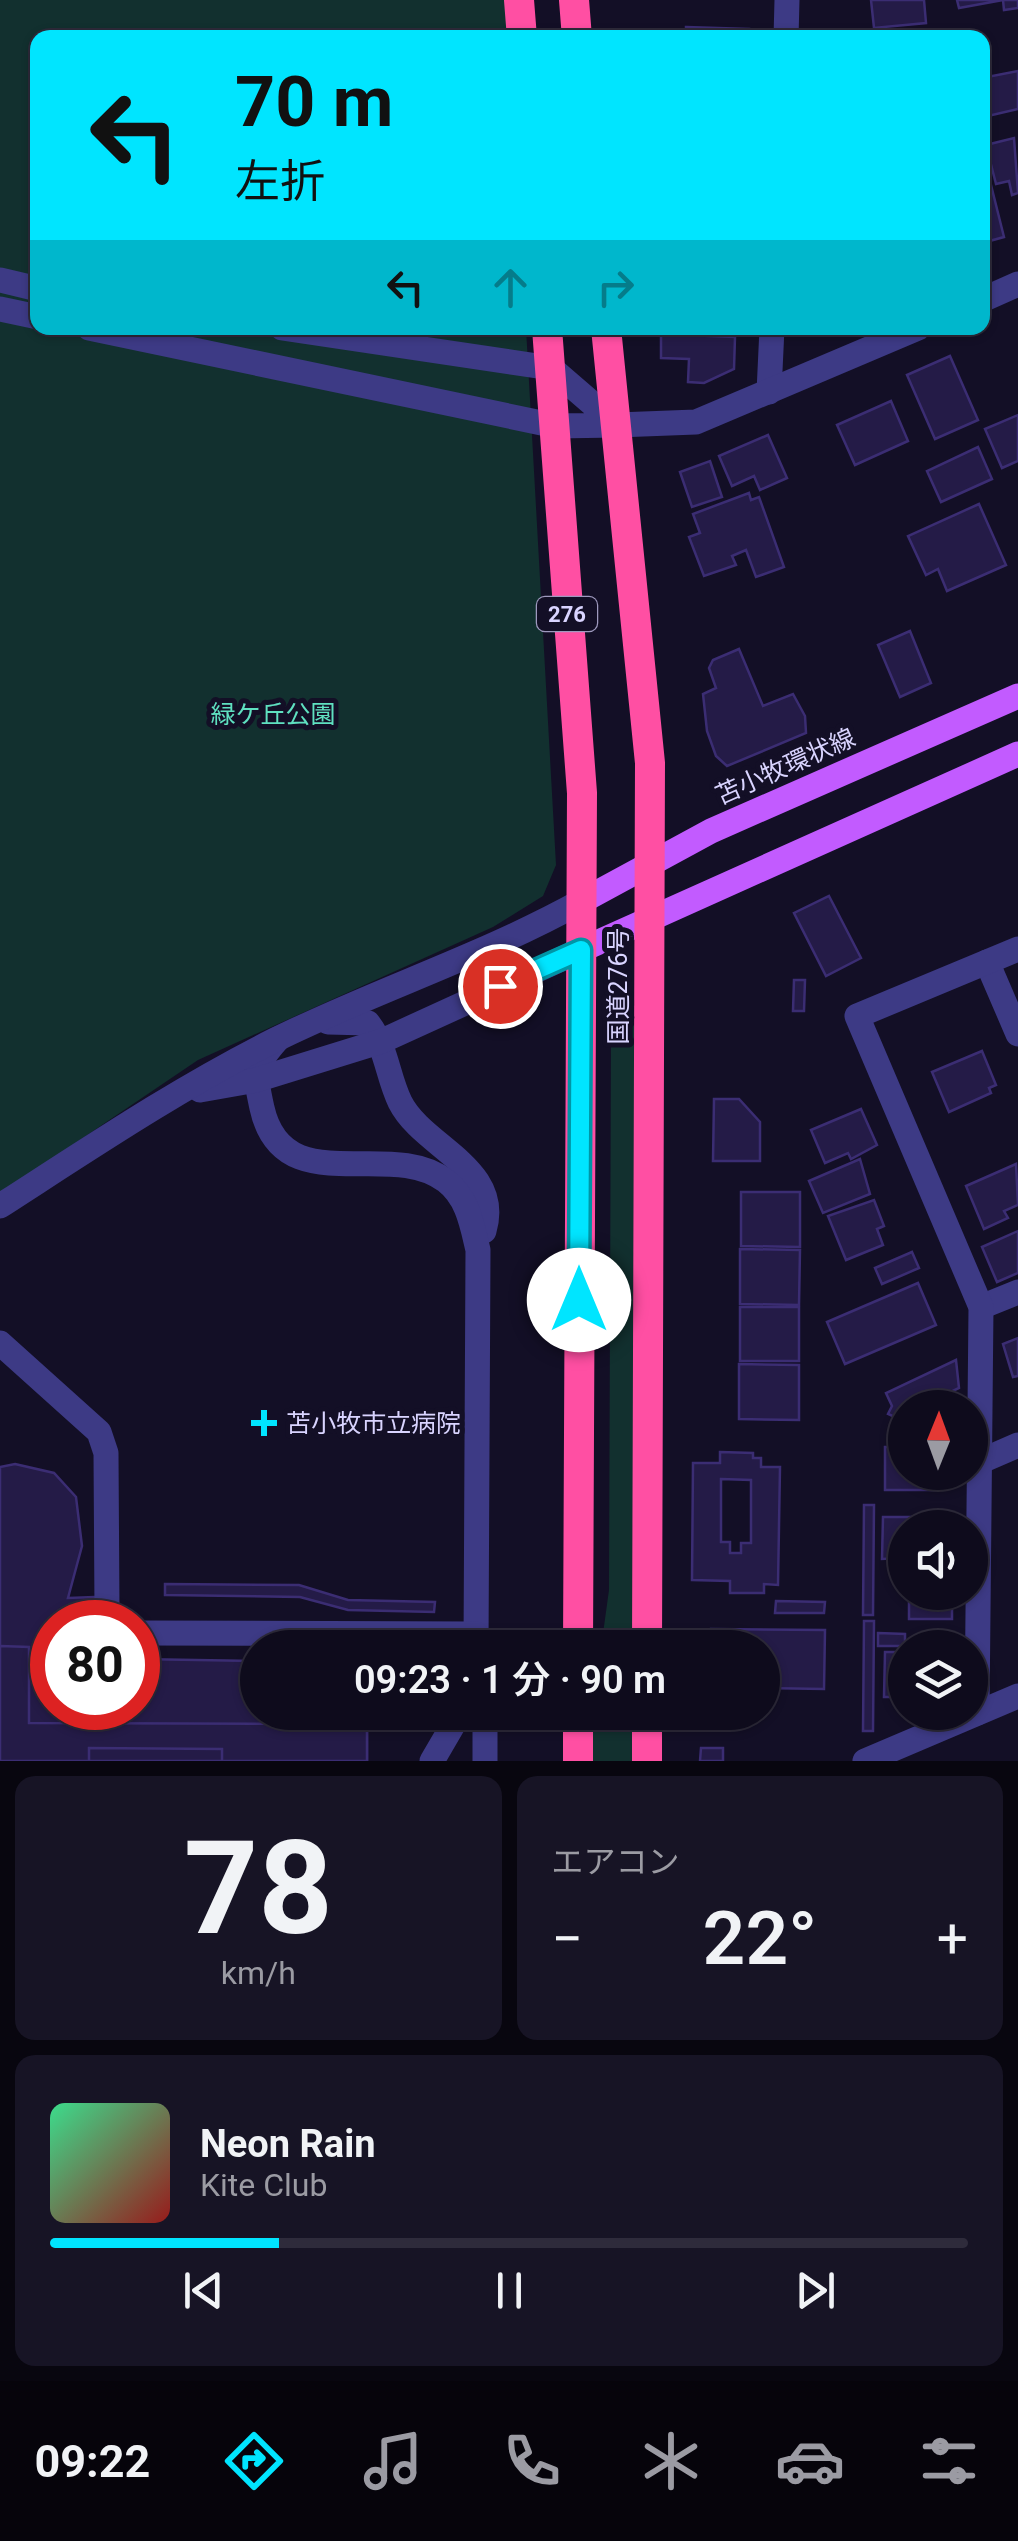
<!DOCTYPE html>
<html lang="ja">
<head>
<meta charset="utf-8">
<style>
	body { margin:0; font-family:Roboto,"Noto Sans JP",sans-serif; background:#171425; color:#f1f3f6; height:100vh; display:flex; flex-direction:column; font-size:38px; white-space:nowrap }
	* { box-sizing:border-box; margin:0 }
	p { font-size:32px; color:#9b9ba3 }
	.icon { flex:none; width:55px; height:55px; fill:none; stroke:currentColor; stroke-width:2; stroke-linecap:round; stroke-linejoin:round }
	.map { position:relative; height:1761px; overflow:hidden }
	.panel { display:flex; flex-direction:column; gap:15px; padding:15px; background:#08060f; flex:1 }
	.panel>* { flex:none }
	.banner { position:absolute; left:30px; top:30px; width:960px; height:305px; border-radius:20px; box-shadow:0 2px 8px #0004,0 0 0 2px #2e2b3b; background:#00e5ff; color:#111; overflow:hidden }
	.needle { width:65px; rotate:1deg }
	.tools { position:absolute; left:888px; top:1390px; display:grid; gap:20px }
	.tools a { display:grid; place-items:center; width:100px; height:100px; border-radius:50%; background:#0e0b1c; box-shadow:0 2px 8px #0004,0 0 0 2px #2e2b3b; font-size:50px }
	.speed { position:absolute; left:30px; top:1600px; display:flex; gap:20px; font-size:50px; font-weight:700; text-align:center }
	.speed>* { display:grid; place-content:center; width:130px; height:130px; border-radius:50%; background:#0e0b1c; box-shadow:0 2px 8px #0004,0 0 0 2px #2e2b3b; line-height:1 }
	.speed .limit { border:15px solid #d22; background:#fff; color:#111 }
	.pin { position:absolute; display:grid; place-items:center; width:85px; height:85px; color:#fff; margin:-42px; border:5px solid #fff; border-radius:50%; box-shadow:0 2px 10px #0007 }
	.me { position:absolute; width:110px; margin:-55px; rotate:0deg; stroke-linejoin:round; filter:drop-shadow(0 0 8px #0008) }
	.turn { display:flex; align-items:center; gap:35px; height:210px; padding:0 40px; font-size:45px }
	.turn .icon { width:130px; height:130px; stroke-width:2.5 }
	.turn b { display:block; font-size:70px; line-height:85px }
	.lanes { display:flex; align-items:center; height:95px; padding:0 40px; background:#0003; justify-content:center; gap:50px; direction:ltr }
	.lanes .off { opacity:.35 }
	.big { font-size:75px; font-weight:600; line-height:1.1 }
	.panel .widget { flex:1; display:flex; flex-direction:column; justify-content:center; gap:15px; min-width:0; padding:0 35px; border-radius:20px; background:#171425 }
	.panel .dial { align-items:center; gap:0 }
	.dial b { font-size:130px; line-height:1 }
	.song { display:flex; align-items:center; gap:30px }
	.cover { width:120px; height:120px; border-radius:15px; background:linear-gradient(135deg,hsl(150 70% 55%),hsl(0 70% 35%)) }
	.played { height:10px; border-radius:5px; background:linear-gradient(90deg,#00e5ff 25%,#2e2b3b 25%) }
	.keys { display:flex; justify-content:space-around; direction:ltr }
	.heat { display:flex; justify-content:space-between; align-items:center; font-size:55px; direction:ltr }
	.panel .tiles { flex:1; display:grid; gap:15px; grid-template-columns:1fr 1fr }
	.widget:last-child { grid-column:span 2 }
	.trip { position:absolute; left:240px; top:1630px; width:540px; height:100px; border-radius:50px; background:#0e0b1c; box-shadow:0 2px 8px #0004,0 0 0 2px #2e2b3b; font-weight:600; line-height:100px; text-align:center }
	.tabs { display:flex; height:160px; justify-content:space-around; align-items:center; background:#06040b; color:#9b9ba3 }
	.tabs .icon { width:70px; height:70px }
	.tabs .current { color:#00e5ff }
	.tabs b { font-size:45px; color:#f1f3f6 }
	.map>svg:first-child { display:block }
</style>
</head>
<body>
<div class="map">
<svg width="1018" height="1761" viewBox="0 0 1018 1761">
	<rect width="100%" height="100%" fill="#130f26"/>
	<!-- green -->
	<g fill="#12302f">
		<polygon points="0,0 507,0 509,37 38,38 38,328 526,328 556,865 543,896 493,927 198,1060 0,1194"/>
		<polygon points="636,1024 634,1647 601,1648 609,1590 611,1034"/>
		<polygon points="592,1713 633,1713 633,1761 591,1761"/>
	</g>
	<!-- building -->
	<g fill="#241b47" stroke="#3b2d73" stroke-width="2.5" fill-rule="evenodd">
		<polygon points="871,0 924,0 926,23 874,28"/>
		<polygon points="957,0 1018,0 1018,8 1004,10 1003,0 959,8"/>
		<polygon points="686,27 749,29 748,38 686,38"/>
		<polygon points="1018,71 1018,109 988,116 982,78"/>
		<polygon points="1014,138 1018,193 1012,195 1009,181 996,184 986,145"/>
		<polygon points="990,181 1004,237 982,243 982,182"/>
		<polygon points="661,334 735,337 734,369 704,383 688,382 689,359 661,358"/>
		<polygon points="950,356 978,420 935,439 907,375"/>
		<polygon points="891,401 908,441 855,465 837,425"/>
		<polygon points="1018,415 1018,461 1002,468 985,429"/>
		<polygon points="768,435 787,478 760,490 754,476 732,486 719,456"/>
		<polygon points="978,447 992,479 941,502 927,471"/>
		<polygon points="710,461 722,497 692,507 680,472"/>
		<polygon points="749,493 751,500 759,497 784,567 756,577 746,550 732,556 736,565 704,576 689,537 700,533 693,514"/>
		<polygon points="979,504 1006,565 947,591 938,569 926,575 908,536"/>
		<polygon points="910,631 931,683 900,697 878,645"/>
		<polygon points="739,649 763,706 793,694 805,716 806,733 727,766 716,756 707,731 703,694 716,688 709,668 713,660"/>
		<polygon points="829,896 861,958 826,976 794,913"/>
		<polygon points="794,980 805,980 804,1011 793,1011"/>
		<polygon points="982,1051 996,1085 989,1088 991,1093 949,1112 932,1072"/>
		<polygon points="714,1099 739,1099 760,1122 760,1161 713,1161"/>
		<polygon points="861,1109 877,1145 851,1159 848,1153 825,1163 811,1130"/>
		<polygon points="860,1159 870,1194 823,1213 809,1181"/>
		<polygon points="1016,1164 1018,1205 1004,1211 1008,1218 984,1229 966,1186"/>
		<polygon points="741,1192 800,1192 800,1247 741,1246"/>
		<polygon points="874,1200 884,1226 877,1229 883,1245 846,1260 828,1216"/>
		<polygon points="1018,1231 1018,1273 997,1282 982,1247"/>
		<polygon points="740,1249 800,1250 799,1305 740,1304"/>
		<polygon points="912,1252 919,1268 882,1284 875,1268"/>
		<polygon points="918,1283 936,1325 845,1364 827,1322"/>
		<rect x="740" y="1307" width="59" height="54"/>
		<polygon points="1018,1338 1018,1376 1013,1377 1003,1344"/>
		<polygon points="956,1360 959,1388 942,1396 947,1408 905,1408 902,1429 897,1418 888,1414 892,1406 886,1393"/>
		<polygon points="739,1364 799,1365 799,1420 739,1419"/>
		<polygon points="885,1447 905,1447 905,1472 938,1472 938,1490 885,1490"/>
		<path d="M720,1452L753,1453V1458H761V1467H780L778,1585L764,1584V1593H730V1581L692,1580L693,1463H720ZM721,1479L751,1480V1543H741V1553H730V1542H721Z"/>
		<polygon points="15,1464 54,1473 76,1497 82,1546 68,1598 94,1597 94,1622 52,1622 52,1708 138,1708 138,1659 258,1661 258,1712 367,1712 367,1761 0,1761 0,1467"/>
		<polygon points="864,1505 874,1505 873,1615 863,1615"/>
		<polygon points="883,1517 948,1517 948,1528 905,1528 905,1563 900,1563 900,1558 882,1559"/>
		<polygon points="165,1584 299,1585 348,1600 435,1602 434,1612 348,1610 300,1597 165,1595"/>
		<rect x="909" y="1592" width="43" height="27"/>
		<polygon points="776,1601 825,1602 824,1613 775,1613"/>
		<polygon points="864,1621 874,1621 873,1731 863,1731"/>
		<polygon points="711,1629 825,1630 824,1689 762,1688 762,1648 710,1648"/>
		<polygon points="878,1633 905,1634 905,1646 878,1646"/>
		<polygon points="0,1646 29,1647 29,1723 293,1724 293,1712 367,1712 367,1761 0,1761"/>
		<polygon points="885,1652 905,1652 905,1697 884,1697"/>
		<polygon points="89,1748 222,1749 222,1761 89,1761"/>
		<polygon points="701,1748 723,1748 723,1761 700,1761"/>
	</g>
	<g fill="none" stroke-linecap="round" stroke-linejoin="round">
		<!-- minor -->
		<g stroke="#3d3a85" stroke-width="25">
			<polyline points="786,38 787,0"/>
			<polyline points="0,280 38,289"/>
			<polyline points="982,300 1018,284"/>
			<polyline points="0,309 38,317"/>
			<polyline points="89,328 556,426 617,425 551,368 282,328"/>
			<polyline points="769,392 772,328"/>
			<polyline points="617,425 696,422 918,328"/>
			<polyline points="987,962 1018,1034"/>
			<path d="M328,1022L368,1023C387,1048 387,1075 400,1102C423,1148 503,1167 484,1231"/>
			<path d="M278,1039C253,1067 254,1071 262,1108C283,1203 390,1137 446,1181C468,1198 472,1225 478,1250L476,1648"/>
			<polyline points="200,1090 256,1080 382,1041 581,950"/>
			<path d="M0,1206C90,1148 179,1088 275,1040C376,990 483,956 582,901"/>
			<polyline points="981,1307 1018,1292"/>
			<polyline points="0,1343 99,1432 106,1453 107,1611 115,1622"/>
			<polyline points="979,1462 1018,1445"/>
			<polyline points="138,1633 476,1634"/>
			<polyline points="977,1713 981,1307 857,1016 1018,949"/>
			<polyline points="432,1761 453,1725 453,1712"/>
			<polyline points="485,1761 485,1712"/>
			<polyline points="865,1761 1018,1696"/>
		</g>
		<!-- major -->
		<g stroke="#c25bff" stroke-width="25">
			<polyline points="582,901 711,831 1018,696"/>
			<polyline points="581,950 1018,754"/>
		</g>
		<!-- highway -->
		<g stroke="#ff4fa3" stroke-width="30">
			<polyline points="519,0 522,38"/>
			<polyline points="574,0 577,38"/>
			<polyline points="547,328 582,793 578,1648"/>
			<polyline points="606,328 650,763 647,1648"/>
			<polyline points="578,1761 578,1712"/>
			<polyline points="647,1761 647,1712"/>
		</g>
	</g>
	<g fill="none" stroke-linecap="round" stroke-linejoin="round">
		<defs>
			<polyline id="route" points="500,986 581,950 579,1300"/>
		</defs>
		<!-- route casing -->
		<use href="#route" stroke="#0095a6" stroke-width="25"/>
		<!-- route -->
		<use href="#route" stroke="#00e5ff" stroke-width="18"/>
	</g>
	<!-- markers -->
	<path fill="#00e5ff" stroke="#130f26" stroke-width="4" d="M259 1408h10v10h10v10h-10v10h-10v-10h-10v-10h10z"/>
	<g text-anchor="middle" stroke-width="10" stroke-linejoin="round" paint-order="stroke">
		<!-- shield labels -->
		<rect fill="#130f26" stroke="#9e99be" stroke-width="2.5" x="537" y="597" width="60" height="34" rx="8"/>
		<g font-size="22" font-weight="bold" fill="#d9d4ff">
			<text x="567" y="622">276</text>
		</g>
		<!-- park labels -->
		<g font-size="25" fill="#5fe0c0" stroke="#130f26">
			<text x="273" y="723">緑ケ丘公園</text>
		</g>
		<!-- street labels -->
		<g font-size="25" fill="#d9d4ff" stroke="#130f26">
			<text transform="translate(785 766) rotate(-24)" y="9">苫小牧環状線</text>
			<text transform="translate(618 986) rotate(-90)" y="9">国道276号</text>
		</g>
		<!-- poi labels -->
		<g font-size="25" fill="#d9d4ff" stroke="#130f26" text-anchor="start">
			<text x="286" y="1432">苫小牧市立病院</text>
		</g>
	</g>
</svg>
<div class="tools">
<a><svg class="needle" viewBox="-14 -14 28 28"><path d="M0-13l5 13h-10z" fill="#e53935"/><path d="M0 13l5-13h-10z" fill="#9b9ba3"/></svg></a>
<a><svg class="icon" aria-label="sound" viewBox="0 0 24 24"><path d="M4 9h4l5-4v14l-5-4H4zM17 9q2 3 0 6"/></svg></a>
<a><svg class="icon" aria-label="layers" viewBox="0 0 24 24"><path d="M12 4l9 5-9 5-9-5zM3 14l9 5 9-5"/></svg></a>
</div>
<div class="speed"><div class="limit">80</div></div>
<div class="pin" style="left:500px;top:986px;background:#d93025"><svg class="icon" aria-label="arrive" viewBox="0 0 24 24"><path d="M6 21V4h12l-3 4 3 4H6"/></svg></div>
<svg class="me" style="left:579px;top:1300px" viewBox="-20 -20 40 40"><circle r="19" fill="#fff"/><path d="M0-13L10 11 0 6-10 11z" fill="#00e5ff"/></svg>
<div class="trip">09:23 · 1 分 · 90 m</div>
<div class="banner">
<div class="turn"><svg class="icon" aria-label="left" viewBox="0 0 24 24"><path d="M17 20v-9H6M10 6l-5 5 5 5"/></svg><div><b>70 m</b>左折</div></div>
<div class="lanes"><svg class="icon" aria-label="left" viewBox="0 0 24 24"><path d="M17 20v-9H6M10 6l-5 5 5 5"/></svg><svg class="icon off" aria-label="ahead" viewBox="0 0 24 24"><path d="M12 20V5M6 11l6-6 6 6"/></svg><svg class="icon off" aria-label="right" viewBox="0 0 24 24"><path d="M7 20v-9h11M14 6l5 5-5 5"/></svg></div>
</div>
</div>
<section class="panel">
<div class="tiles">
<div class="widget dial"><b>78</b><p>km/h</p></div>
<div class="widget"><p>エアコン</p>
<div class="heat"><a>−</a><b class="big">22°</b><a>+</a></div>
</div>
<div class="widget">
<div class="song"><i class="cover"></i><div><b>Neon Rain</b><p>Kite Club</p></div></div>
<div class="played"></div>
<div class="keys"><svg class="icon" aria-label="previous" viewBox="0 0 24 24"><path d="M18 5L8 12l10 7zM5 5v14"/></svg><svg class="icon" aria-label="pause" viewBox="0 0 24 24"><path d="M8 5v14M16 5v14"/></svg><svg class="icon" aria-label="next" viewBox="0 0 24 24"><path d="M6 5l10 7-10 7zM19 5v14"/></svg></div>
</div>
</div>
</section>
<nav class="tabs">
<b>09:22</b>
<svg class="icon current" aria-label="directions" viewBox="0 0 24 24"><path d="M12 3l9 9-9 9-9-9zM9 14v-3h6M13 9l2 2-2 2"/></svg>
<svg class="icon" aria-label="music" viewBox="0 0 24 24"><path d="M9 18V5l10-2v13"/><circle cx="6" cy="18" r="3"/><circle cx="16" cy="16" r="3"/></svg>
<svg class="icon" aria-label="phone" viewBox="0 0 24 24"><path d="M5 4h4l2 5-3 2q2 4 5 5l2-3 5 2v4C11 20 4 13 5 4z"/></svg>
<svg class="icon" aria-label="climate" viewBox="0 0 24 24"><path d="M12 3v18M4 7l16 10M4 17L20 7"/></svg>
<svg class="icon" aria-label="car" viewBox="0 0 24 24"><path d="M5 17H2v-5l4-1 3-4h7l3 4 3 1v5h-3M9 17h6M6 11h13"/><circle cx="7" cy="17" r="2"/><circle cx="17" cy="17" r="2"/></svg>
<svg class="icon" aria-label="filters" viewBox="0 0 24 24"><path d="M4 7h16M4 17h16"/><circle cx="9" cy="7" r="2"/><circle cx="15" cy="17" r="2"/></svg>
</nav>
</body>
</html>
